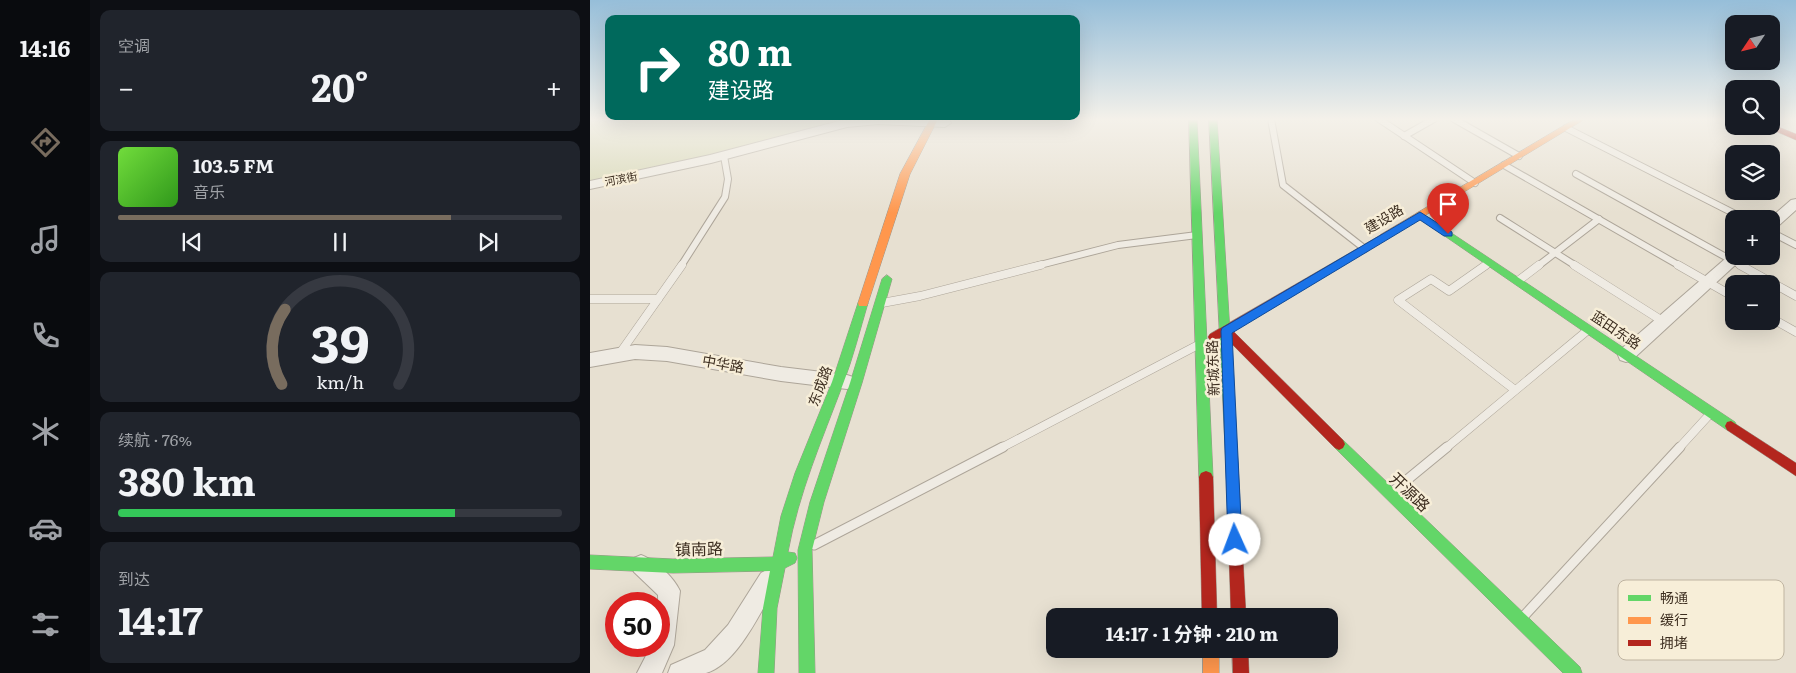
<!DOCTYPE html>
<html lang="zh">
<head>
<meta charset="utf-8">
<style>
	body { margin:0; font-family:Literata,"Noto Sans SC",serif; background:#20242c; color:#f1f3f6; height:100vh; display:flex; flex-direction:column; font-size:19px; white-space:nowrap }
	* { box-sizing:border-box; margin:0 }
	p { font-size:16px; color:#9ea1a6 }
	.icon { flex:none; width:28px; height:28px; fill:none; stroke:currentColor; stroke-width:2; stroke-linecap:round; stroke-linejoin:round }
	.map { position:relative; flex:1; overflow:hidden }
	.details { display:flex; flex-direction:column; gap:10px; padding:10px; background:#0d0f14; width:500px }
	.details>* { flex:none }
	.banner { position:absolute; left:15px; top:15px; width:475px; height:105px; border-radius:10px; box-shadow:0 5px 20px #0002; background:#00695c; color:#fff; overflow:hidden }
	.needle { width:32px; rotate:235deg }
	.fabs { position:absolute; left:1135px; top:15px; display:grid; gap:10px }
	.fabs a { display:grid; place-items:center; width:55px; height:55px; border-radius:10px; background:#171b24; box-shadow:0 5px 20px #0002; font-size:25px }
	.speed { position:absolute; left:15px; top:592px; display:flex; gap:10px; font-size:25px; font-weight:700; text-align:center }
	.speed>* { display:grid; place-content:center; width:65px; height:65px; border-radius:50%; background:#171b24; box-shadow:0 5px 20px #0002; line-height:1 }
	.speed .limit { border:8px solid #d22; background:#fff; color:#111 }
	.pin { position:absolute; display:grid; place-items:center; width:42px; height:42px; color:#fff; margin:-51px -21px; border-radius:50% 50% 50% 0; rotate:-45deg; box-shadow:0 0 5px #0007 }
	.pin .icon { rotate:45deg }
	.me { position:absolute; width:55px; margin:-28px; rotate:358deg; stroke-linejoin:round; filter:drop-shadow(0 0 4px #0008) }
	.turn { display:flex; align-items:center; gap:18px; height:105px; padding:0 20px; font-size:22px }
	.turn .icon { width:65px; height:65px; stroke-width:2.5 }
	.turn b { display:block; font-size:35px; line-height:42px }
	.big { font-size:38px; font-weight:700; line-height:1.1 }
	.details .tile { flex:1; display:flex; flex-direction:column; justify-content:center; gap:8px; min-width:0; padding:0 18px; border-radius:10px; background:#20242c }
	.details .dial { align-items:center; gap:0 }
	.dial svg { height:130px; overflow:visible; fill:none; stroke:#363941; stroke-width:7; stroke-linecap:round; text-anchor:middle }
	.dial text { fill:#f1f3f6; stroke:none }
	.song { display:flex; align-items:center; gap:15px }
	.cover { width:60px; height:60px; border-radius:8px; background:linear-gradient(135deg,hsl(100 70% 55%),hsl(110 70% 35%)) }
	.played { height:5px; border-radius:2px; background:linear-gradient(90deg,#786c5e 75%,#363941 75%) }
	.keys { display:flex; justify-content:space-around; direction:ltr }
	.heat { display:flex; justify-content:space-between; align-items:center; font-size:28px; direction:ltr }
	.charge { height:8px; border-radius:4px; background:linear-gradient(90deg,#34c759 76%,#363941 0) }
	.trip { position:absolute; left:456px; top:608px; width:292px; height:50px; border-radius:10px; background:#171b24; box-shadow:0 5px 20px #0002; font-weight:700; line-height:50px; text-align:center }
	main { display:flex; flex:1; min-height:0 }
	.tabs { display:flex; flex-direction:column; width:90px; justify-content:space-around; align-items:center; background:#090b0e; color:#9ea1a6 }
	.tabs .icon { width:35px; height:35px }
	.tabs .on { color:#786c5e }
	.tabs b { font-size:22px; color:#f1f3f6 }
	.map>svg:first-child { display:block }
</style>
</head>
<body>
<main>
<nav class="tabs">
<b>14:16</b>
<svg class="icon on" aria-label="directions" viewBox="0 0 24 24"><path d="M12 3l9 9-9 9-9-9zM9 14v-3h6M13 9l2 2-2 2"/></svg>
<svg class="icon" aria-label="music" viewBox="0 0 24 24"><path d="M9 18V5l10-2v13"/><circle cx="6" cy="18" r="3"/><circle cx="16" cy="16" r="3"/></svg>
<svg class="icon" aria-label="phone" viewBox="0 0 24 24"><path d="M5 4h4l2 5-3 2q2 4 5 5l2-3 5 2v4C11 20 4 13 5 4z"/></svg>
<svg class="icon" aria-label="climate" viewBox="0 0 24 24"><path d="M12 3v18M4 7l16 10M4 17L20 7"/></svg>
<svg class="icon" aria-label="car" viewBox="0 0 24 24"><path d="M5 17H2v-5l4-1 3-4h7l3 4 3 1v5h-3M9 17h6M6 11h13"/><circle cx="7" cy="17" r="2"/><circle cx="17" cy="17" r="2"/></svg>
<svg class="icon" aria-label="filters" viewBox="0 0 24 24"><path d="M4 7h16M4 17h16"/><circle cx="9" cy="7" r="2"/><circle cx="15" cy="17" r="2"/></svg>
</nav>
<section class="details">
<div class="tile"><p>空调</p>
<div class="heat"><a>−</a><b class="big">20°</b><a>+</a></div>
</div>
<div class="tile">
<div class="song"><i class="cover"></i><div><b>103.5 FM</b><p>音乐</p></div></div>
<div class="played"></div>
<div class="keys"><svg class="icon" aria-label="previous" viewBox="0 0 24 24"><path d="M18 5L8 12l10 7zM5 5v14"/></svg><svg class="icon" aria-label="pause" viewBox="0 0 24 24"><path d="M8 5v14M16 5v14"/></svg><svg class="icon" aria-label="next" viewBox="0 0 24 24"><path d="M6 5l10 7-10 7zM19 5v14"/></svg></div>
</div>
<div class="tile dial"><svg viewBox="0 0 100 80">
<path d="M14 69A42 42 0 1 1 86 69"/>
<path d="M14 69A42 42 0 0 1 16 23" stroke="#786c5e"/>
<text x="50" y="56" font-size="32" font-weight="700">39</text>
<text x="50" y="72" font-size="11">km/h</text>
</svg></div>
<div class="tile"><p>续航 · 76%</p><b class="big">380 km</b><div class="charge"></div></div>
<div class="tile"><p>到达</p><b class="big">14:17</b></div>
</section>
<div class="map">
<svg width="1206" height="673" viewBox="0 0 1206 673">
	<rect width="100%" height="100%" fill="#e7e0d1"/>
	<!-- green -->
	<polygon fill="#d6d7b3" points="0,119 272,119 0,185"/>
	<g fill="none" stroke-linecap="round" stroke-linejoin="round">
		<defs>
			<g id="lane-far2">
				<polyline points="681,119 693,185 775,249"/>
				<polyline points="789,119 885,183"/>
				<polyline points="864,119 929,156"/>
				<polyline points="976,128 1155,219"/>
				<polyline points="814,136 844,119"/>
				<polyline points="914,165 1090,266"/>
				<polyline points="986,174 1152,266"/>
				<polyline points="910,218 986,266"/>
				<polyline points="1181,232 1206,245"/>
				<polyline points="91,266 135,197 138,179 134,156"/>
				<polyline points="446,266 528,245 607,235"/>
				<polyline points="895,266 899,263"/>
				<polyline points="948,266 1009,219"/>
			</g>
			<g id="lane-far1">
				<polyline points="896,265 859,291 841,279 808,300 925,390"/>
				<polyline points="984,265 1074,322"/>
				<polyline points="1088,265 1144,297"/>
				<polyline points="1150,265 1206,296"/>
				<polyline points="928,281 949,265"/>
				<polyline points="0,299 68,299"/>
				<polyline points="292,303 330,296 451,265"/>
				<polyline points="1181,318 1206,332"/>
				<polyline points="30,353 92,265"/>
				<polyline points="411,448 608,345"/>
				<polyline points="856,448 998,330"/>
				<polyline points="1089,448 1120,414"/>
			</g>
			<g id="lane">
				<polyline points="801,493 857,447"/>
				<polyline points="224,545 413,447"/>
				<polyline points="933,617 1090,447"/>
			</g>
			<g id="street">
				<polygon points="257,119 349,119 359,120 361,123 355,127 288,124 257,127 121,163 0,189 0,181 120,155"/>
				<polygon points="1206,199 1206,210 1186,228 1181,230 1181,219 1179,219 1201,200"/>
				<polygon points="1143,252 1144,256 1155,256 1042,360 1036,362 1030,360 1028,355 1030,350"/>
				<polygon points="45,345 77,347 191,367 257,375 263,377 266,382 263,387 257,389 191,381 77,361 45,359 0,367 0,353"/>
				<path d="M51,555C65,560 84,577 90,591L84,645L72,673H47L61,646H69L68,595L44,572L41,565L44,558Z"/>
				<path d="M178,569L185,573L189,580L185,587C170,613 147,664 116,673C105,673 89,673 78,673L81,665L115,650L138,625L171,573Z"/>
			</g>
			<g id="fast">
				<polygon points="599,119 607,119 623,477 621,481 616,483 611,481 609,477"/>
				<polygon points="619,119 627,119 648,464 647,468 642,470 637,468 636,464"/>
				<polygon points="830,212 1145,422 1147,426 1145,430 1141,431 1137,430 827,217 827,213"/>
				<polygon points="297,275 302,279 272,383 234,502 222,550 225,673 209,673 208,550 220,502 260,383 292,279"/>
				<path d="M273,299L278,303C270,330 263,358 253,384C232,440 209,492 198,552L205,553L207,558L205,563L195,568L187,608L184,673H168L173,608L180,571L83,573L0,569V555L83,559L183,557L191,516L205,473L242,382L268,303Z"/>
				<polygon points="749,438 753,440 990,667 992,673 973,673 745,448 743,444 745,440"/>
			</g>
			<g id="slow">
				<polygon points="340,119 348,119 320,174 278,303 277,306 269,306 268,303 310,174"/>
				<polygon points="985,119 995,119 796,239 790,239 788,237 790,235"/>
				<rect x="613" y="649" width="16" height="24"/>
			</g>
			<g id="jam">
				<polygon points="1181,124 1206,134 1206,140 1178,128 1177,126 1181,126"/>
				<polygon points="793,234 798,237 796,239 643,331 753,440 755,444 753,448 749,450 745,448 634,336 624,341 620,340 618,337 620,334"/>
				<polygon points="1141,421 1206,463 1206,476 1137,430 1135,426 1137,422"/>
				<polygon points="642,458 647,460 648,464 656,616 641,616 636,464 637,460"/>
				<polygon points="616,471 621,473 623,477 627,616 612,616 609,477 611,473"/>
				<polygon points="642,649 658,649 659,673 643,673"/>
			</g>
		</defs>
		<!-- lane-far2 casing -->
		<use href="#lane-far2" stroke="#ada599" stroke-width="8"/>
		<!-- lane-far1 casing -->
		<use href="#lane-far1" stroke="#ada599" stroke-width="9"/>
		<!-- lane casing -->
		<use href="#lane" stroke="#ada599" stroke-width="11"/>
		<!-- street casing -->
		<use href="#street" stroke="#ada599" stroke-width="2"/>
		<!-- fast casing -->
		<use href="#fast" stroke="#9c958a" stroke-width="1"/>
		<!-- slow casing -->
		<use href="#slow" stroke="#9c958a" stroke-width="1"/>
		<!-- jam casing -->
		<use href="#jam" stroke="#9c958a" stroke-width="1"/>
		<!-- lane-far2 -->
		<use href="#lane-far2" stroke="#efebe3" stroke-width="6"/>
		<!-- lane-far1 -->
		<use href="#lane-far1" stroke="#efebe3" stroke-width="8"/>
		<!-- lane -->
		<use href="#lane" stroke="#efebe3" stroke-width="9"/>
		<!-- street -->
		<use href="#street" fill="#efebe3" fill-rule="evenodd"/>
		<!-- fast -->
		<use href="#fast" fill="#63d668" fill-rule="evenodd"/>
		<!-- slow -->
		<use href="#slow" fill="#ff974d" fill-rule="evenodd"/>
		<!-- jam -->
		<use href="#jam" fill="#b3261e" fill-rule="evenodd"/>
	</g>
	<!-- sky -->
	<linearGradient id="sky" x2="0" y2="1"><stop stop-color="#96bed9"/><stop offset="0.56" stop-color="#f4f1ea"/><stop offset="1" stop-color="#f4f1ea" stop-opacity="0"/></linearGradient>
	<rect width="1206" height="213" fill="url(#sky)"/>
	<!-- route -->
	<polygon fill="#1a73e8" stroke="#114b97" points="830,212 862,232 862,236 854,236 830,220 642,333 652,540 650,545 645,547 640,545 638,540 631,331 632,328"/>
	<g text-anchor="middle" stroke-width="5" stroke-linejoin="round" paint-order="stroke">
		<!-- far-street labels -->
		<g font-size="11" fill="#3d2e20" stroke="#f7eed8">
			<text transform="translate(31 179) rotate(-11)" y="4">河滨街</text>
		</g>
		<!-- street labels -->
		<g font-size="14" fill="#3d2e20" stroke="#f7eed8">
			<text transform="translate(794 219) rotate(-31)" y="5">建设路</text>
			<text transform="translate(1026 330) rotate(34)" y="5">蓝田东路</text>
			<text transform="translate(133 364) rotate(10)" y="5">中华路</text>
			<text transform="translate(623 368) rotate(-92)" y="5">新城东路</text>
			<text transform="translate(230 386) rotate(-69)" y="5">东成路</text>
		</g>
		<!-- near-street labels -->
		<g font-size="16" fill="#3d2e20" stroke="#f7eed8">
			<text transform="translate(820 492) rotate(44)" y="6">开源路</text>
			<text transform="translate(109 549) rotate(-1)" y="6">镇南路</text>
		</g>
	</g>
	<!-- legend -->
	<rect x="1028" y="580" width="166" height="80" rx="8" fill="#f7eed8" stroke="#bfb4a1" stroke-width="1"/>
	<rect x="1038" y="595" width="23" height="6" fill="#63d668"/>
	<rect x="1038" y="617" width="23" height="7" fill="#ff974d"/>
	<rect x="1038" y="640" width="23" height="6" fill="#b3261e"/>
	<g font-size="14" fill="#3d2e20">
		<text x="1070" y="603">畅通</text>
		<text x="1070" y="625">缓行</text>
		<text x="1070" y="648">拥堵</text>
	</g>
</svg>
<div class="fabs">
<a><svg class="needle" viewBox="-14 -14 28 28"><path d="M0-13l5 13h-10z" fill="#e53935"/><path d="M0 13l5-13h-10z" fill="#9ea1a6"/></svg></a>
<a><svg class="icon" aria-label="search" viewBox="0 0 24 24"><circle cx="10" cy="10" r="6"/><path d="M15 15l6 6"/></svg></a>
<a><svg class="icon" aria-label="layers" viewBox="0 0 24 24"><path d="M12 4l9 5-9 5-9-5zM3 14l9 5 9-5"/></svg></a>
<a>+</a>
<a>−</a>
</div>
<div class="speed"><div class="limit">50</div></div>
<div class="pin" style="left:858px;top:234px;background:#d93025"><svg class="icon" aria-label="arrive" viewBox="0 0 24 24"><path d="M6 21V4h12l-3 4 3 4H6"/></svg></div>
<svg class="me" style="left:645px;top:540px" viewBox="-20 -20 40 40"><circle r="19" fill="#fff"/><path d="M0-13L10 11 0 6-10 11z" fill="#1a73e8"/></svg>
<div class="trip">14:17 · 1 分钟 · 210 m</div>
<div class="banner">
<div class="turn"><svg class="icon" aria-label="right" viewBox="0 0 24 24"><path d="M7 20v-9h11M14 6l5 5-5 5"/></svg><div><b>80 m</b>建设路</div></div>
</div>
</div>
</main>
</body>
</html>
